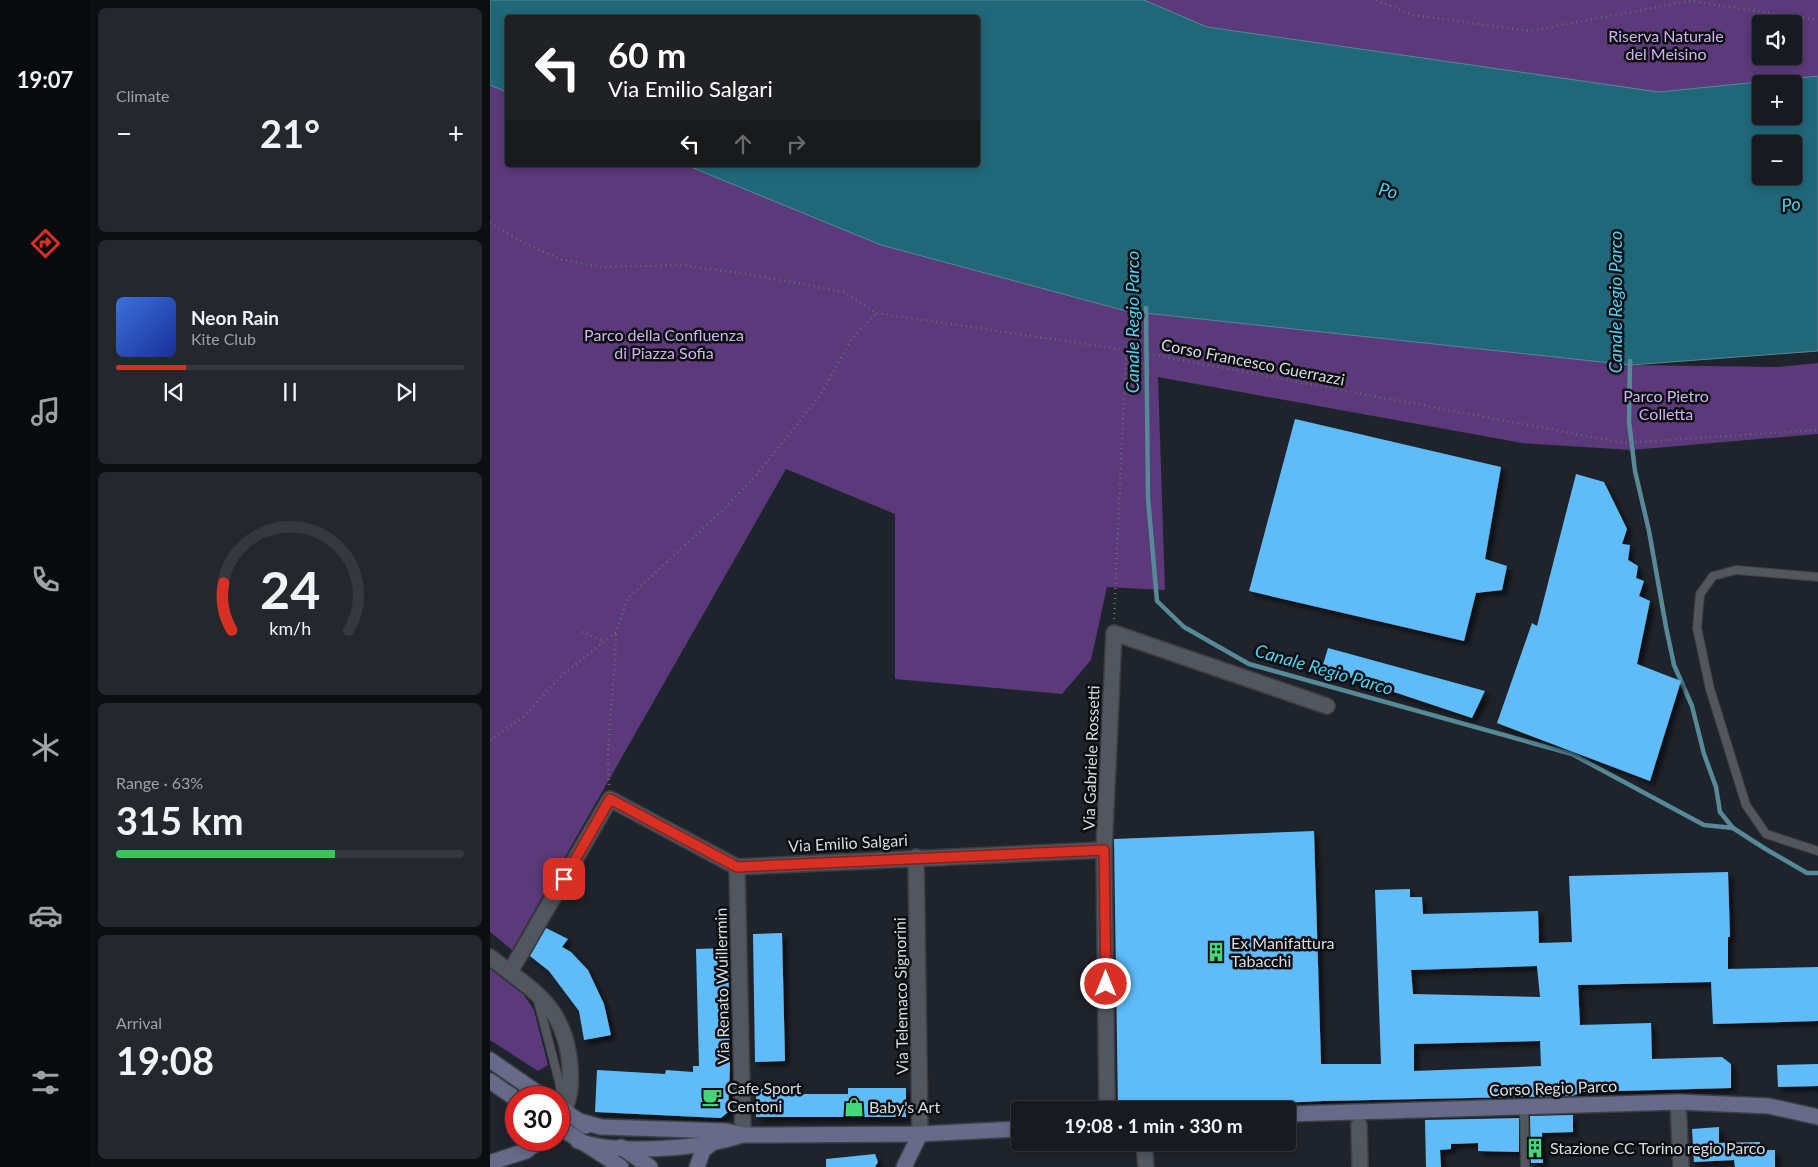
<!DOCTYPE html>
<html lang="en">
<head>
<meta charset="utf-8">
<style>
	body { margin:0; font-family:Lato,sans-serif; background:#24272d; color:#f1f3f6; height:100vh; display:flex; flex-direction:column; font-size:19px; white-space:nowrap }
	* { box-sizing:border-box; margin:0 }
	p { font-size:16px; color:#9ea1a5 }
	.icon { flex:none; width:28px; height:28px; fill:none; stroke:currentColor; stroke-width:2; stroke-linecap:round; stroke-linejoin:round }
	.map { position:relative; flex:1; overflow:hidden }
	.side { display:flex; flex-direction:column; gap:8px; padding:8px; background:#0d0e12; width:400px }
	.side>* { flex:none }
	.top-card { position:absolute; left:15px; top:15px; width:475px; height:152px; border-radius:5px; box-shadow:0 2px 8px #0003,0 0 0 1px #36383e; background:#202124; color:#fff; overflow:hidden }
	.tools { position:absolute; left:1262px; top:15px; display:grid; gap:10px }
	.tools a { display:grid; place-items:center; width:50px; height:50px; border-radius:5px; background:#171a20; box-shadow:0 2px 8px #0003,0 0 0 1px #36383e; font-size:25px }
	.speed { position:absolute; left:15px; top:1086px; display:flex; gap:10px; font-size:25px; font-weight:700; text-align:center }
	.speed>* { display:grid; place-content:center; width:65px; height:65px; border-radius:50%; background:#171a20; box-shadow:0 2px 8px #0003,0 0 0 1px #36383e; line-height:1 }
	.speed .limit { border:8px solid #d22; background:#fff; color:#111 }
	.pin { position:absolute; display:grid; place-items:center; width:42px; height:42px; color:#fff; margin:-21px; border-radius:10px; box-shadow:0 2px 8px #0006 }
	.me { position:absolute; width:55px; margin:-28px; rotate:0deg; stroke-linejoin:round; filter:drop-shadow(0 0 4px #0008) }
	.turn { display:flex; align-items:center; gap:18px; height:105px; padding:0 20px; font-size:22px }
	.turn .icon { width:65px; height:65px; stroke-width:2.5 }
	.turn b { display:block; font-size:35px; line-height:42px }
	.lanes { display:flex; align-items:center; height:48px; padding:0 20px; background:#0003; justify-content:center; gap:25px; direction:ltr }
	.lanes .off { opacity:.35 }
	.big { font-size:38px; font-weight:700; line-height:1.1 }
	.side .widget { flex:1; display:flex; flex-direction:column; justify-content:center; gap:8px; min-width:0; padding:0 18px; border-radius:8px; background:#24272d }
	.side .dial { align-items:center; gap:0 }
	.dial svg { height:130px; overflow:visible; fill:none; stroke:#36383e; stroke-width:7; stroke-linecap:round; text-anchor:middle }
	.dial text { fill:#f1f3f6; stroke:none }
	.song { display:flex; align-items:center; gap:15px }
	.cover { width:60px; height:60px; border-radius:8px; background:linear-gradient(135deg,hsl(220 70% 55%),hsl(230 70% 35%)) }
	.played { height:5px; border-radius:2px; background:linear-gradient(90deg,#d93025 20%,#36383e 20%) }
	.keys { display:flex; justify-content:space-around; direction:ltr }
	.heat { display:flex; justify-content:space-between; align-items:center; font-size:28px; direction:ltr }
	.charge { height:8px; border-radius:4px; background:linear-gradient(90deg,#34c759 63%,#36383e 0) }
	.trip { position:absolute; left:521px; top:1101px; width:285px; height:50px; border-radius:5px; background:#171a20; box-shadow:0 2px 8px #0003,0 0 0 1px #36383e; font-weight:700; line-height:50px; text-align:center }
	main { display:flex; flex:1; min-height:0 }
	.tabs { display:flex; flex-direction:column; width:90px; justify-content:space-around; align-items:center; background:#090a0d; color:#9ea1a5 }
	.tabs .icon { width:35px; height:35px }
	.tabs .selected { color:#d93025 }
	.tabs b { font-size:22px; color:#f1f3f6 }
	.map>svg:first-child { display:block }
</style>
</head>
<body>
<main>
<nav class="tabs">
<b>19:07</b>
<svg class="icon selected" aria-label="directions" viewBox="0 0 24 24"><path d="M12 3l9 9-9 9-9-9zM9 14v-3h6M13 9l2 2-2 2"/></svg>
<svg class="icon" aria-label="music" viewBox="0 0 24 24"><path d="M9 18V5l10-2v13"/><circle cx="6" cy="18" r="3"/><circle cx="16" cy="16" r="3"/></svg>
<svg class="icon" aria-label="phone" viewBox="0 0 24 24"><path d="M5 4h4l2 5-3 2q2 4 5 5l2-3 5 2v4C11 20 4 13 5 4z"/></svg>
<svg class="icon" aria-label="climate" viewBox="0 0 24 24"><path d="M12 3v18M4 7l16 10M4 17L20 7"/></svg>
<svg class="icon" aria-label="car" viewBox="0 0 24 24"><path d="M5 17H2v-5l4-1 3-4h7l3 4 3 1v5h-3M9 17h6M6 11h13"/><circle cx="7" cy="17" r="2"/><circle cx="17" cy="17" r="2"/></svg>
<svg class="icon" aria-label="filters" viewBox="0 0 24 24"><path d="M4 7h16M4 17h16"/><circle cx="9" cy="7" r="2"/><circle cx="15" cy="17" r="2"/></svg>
</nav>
<section class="side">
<div class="widget"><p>Climate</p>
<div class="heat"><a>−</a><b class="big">21°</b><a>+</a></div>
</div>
<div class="widget">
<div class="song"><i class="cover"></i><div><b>Neon Rain</b><p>Kite Club</p></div></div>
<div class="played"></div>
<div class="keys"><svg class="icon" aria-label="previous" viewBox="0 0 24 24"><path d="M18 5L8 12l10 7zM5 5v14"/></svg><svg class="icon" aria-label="pause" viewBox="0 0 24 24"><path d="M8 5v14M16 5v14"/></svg><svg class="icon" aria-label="next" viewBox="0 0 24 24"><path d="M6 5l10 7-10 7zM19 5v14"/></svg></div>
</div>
<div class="widget dial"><svg viewBox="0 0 100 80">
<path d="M14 69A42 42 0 1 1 86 69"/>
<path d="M14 69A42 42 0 0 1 9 40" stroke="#d93025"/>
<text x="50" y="56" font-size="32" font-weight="700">24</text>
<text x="50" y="72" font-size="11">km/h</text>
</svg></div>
<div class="widget"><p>Range · 63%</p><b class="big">315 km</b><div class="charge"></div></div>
<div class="widget"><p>Arrival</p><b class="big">19:08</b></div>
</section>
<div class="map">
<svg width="1328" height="1167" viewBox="0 0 1328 1167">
	<defs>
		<filter id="shadow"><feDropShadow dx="4.5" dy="4.5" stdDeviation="2.5" flood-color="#0009"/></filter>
	</defs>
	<rect width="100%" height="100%" fill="#1f232b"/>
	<!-- green -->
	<g fill="#5b397a" fill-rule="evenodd">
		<path d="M654,0H1328V77L1169,92L1092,85L1023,71L717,27ZM1271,24H1304V56H1271Z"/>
		<polygon points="0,84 17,91 18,165 200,165 391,245 636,311 1140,365 1287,367 1328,363 1328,434 1141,450 1032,443 668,377 675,590 617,587 601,660 572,694 405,679 405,514 296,469 22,950 0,932"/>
		<polygon points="0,969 34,995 44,1010 58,1065 48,1071 0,1040"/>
	</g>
	<!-- water -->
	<path fill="#1f6779" stroke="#578a98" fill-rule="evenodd" d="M0,0H654L717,27L1169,92L1328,76V351L1140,365L636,311L391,245L196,165H488V18H18L17,92L0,85ZM1271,84H1304V116H1271ZM1271,144H1304V176H1271Z"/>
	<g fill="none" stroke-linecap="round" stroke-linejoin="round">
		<!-- stream -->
		<g stroke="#578a98" stroke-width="4.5">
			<polyline points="656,308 658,498 667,601 694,627 759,664 1082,754 1214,825 1243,828"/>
			<polyline points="1140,361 1139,422 1145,471 1159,531 1176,627 1184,665 1202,706 1214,754 1226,787 1230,812 1243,828 1274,848 1317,873 1328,873"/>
		</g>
	</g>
	<!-- building -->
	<g fill="#5fbcf9" fill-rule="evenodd" filter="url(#shadow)">
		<polygon points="805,419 1011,467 995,559 1017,566 1012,590 986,593 974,641 759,591"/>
		<polygon points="1086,474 1114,482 1137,529 1132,544 1140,545 1138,560 1148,566 1146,578 1154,581 1149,596 1160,601 1147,664 1191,681 1160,781 1007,723 1042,623 1047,626"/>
		<polygon points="838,648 995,691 982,718 832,668"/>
		<path d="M824,831L831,1064H891L885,890L920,889V897H932L933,914L1048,911L1049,943L1082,942L1079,876L1238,872L1240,937H1238V969L1328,967V1021L1223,1024L1221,982L1088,985L1090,1025L1161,1023L1162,1059L1232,1057L1241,1064V1088L1092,1092L1082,1096L833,1101L628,1110L624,839ZM1047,966L1050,997L923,994L921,970ZM1050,1041L1051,1066L924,1071V1044Z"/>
		<polygon points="56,928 78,939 72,947 81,952 98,970 114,1004 121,1035 94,1040 89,1011 59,971 40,956"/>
		<polygon points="292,933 295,1061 265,1062 263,934"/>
		<polygon points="238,948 240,1067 238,1112 231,1118 105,1112 107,1070 175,1074 176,1070 203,1072 203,1066 209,1066 206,949"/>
		<polygon points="1328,1064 1328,1086 1288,1087 1287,1065"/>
		<polygon points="358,1088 416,1088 416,1117 266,1117 266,1089 297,1089 297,1094 358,1094"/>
		<polygon points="1083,1115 1083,1132 1052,1133 1053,1163 1041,1163 1040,1116"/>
		<polygon points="1029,1118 1029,1152 988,1151 988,1143 961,1144 961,1149 950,1150 951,1167 936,1167 935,1120"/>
		<polygon points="1229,1127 1229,1143 1270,1142 1270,1150 1285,1150 1285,1167 1245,1167 1244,1160 1204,1162 1202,1129"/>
		<polygon points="385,1154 388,1162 385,1167 336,1167 336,1159"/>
	</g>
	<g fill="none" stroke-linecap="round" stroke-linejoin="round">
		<defs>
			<g id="lane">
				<polyline points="1328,577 1246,570 1223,576 1210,594 1207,628 1220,689 1256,805 1276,834 1328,851"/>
				<polyline points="48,1001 69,1081 73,1103"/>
				<polyline points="1034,1107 1035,1167"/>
			</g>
			<g id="street">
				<polyline points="426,857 430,1134"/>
				<polyline points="247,867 253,1135"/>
				<path d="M0,957C43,991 75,1005 80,1066C81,1082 81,1095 74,1110"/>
				<polyline points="20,972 120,799 247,867 614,850"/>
				<polyline points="1188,1102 1191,1167"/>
				<polyline points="617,1110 614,850 624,633 837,706"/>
				<polyline points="869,1125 870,1167"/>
				<polyline points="654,1142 656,1167"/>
			</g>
			<g id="secondary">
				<polyline points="0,1060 55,1098"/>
				<polyline points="0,1081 26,1099"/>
				<polyline points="69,1107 96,1126"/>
				<polyline points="798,1114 1188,1102 1279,1106 1328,1117"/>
				<polyline points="89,1121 111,1127 236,1131 253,1135 430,1134 530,1129"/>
				<polyline points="69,1127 131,1167"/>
				<path d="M88,1141C128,1155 212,1149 252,1135"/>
				<polyline points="131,1147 160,1167"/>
				<polyline points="2,1162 36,1151 50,1140"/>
				<polyline points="207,1167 213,1150 221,1144"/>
				<polyline points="414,1167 430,1134"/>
			</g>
		</defs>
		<!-- lane casing -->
		<use href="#lane" stroke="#3b3f45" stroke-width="10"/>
		<!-- street casing -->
		<use href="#street" stroke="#3b3f45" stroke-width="18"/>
		<!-- secondary casing -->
		<use href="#secondary" stroke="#3b3f45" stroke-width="18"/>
		<!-- path -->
		<g stroke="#676b72" stroke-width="2.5" stroke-dasharray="1 4" stroke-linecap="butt">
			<polyline points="886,0 923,15 1040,31 1199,1 1328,20"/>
			<polyline points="0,223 38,245 70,259 111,267 192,265 257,274 354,292 386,313 643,351 1134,443 1328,430"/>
			<polyline points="624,619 636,351"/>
			<polyline points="92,632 114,641"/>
			<polyline points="0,740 33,717 71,676 126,632 138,598 234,509 269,472 331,394 361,340 386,313"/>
			<path d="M119,785C115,733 126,683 126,632"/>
		</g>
		<!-- lane -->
		<use href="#lane" stroke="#51565f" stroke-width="8"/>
		<!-- street -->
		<use href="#street" stroke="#51565f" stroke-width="15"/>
		<!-- secondary -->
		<use href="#secondary" stroke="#676a88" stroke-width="15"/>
	</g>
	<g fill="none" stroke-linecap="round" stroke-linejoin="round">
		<defs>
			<polyline id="route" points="74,879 120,799 247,867 614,850 616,984"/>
		</defs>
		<!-- route casing -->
		<use href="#route" stroke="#8d1f18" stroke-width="12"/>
		<!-- route -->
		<use href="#route" stroke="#d93025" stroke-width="9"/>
	</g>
	<!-- icons -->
	<defs>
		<symbol id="building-bare" viewBox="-9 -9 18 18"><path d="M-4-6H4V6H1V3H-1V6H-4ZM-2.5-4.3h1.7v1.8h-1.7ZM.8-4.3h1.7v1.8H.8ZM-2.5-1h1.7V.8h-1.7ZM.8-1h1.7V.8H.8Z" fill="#43d77b" stroke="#0b0d10" stroke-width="2.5" paint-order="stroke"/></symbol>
		<symbol id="cafe-bare" viewBox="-9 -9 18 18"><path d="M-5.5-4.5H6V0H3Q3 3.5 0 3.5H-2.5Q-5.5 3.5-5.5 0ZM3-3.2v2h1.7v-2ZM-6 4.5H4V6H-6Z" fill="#43d77b" stroke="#0b0d10" stroke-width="2.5" paint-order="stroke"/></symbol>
		<symbol id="shop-bare" viewBox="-9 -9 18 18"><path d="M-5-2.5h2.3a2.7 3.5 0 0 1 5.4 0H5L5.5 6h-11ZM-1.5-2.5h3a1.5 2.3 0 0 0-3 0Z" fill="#43d77b" stroke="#0b0d10" stroke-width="2.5" paint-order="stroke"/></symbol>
	</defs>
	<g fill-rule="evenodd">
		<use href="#building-bare" x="712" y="938" width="28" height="28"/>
		<use href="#cafe-bare" x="208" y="1083" width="28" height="28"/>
		<use href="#shop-bare" x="350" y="1093" width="28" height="28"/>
		<use href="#building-bare" x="1031" y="1134" width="28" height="28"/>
	</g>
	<g text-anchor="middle" stroke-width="5" stroke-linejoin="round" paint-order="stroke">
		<!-- park labels -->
		<g font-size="16" fill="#d0b2f1" stroke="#0b0d10">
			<text x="1176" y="42">Riserva Naturale<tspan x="1176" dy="18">del Meisino</tspan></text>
			<text x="174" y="341">Parco della Confluenza<tspan x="174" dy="18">di Piazza Sofia</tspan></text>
			<text x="1176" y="402">Parco Pietro<tspan x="1176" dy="18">Colletta</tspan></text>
		</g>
		<!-- street labels -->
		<g font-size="16" fill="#d9dce2" stroke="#0b0d10">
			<text transform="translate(763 362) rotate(11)" y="6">Corso Francesco Guerrazzi</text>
			<text transform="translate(601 758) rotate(-88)" y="6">Via Gabriele Rossetti</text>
			<text transform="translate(358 843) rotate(-3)" y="6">Via Emilio Salgari</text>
			<text transform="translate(232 986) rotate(-91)" y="6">Via Renato Wuillermin</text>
			<text transform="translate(411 996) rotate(-91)" y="6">Via Telemaco Signorini</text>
			<text transform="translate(1063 1088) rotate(-2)" y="6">Corso Regio Parco</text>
		</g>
		<!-- poi labels -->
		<g font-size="16" fill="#d9dce2" stroke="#0b0d10" text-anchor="start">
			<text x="741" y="949">Ex Manifattura<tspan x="741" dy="18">Tabacchi</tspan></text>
			<text x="237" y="1094">Cafe Sport<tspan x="237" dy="18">Centoni</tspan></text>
			<text x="379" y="1113">Baby's Art</text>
			<text x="1060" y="1154">Stazione CC Torino regio Parco</text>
		</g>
		<!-- water labels -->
		<g font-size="18" font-style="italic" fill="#4dd3f5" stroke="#0b0d10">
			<text transform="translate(898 191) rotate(13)" y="6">Po</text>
			<text transform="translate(1301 205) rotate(-7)" y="6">Po</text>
			<text transform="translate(1126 302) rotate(-90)" y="6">Canale Regio Parco</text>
			<text transform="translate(643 322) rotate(-90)" y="6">Canale Regio Parco</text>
			<text transform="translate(834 670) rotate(16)" y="6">Canale Regio Parco</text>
		</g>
	</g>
</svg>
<div class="tools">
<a><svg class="icon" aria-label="sound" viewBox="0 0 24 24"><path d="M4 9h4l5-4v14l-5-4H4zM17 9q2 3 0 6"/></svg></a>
<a>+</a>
<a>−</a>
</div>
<div class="speed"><div class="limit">30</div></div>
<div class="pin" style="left:74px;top:879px;background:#d93025"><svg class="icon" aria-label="arrive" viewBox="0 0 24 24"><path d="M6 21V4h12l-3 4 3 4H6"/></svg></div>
<svg class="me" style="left:616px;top:984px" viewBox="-20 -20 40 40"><circle r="17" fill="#d93025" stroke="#fff" stroke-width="3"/><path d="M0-11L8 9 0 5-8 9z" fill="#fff"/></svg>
<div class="trip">19:08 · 1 min · 330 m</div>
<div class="top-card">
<div class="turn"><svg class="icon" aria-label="left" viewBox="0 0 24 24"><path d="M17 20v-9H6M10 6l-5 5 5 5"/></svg><div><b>60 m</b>Via Emilio Salgari</div></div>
<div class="lanes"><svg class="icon" aria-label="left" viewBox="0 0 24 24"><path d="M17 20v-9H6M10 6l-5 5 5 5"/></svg><svg class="icon off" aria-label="ahead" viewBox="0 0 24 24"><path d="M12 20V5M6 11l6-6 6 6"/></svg><svg class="icon off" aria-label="right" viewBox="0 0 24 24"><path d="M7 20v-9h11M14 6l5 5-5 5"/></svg></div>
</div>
</div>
</main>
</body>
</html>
